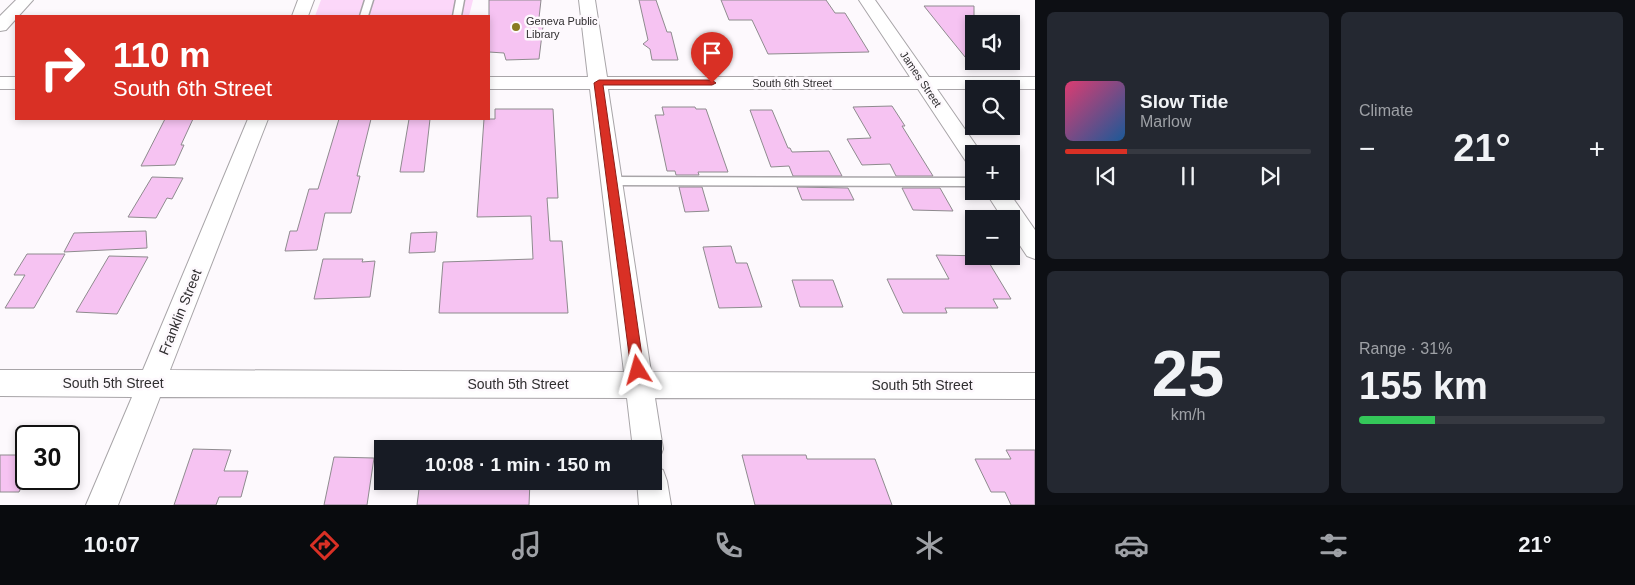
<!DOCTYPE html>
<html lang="en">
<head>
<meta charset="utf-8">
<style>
	body { margin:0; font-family:Arial,sans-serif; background:#242831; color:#f1f3f6; height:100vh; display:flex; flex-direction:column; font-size:19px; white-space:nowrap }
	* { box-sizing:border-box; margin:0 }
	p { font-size:16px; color:#9ea1a6 }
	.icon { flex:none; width:28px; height:28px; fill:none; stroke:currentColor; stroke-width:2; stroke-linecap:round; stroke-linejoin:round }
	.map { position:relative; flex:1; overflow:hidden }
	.details { display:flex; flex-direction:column; gap:12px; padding:12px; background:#0d0f14; width:600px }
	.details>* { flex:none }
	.top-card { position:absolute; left:15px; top:15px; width:475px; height:105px; border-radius:0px; box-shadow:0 2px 8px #0003; background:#d93025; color:#fff; overflow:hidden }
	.buttons { position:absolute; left:965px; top:15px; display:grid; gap:10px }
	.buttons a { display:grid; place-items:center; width:55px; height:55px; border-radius:0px; background:#171b24; box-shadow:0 2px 8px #0003; font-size:25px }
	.speed { position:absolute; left:15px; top:425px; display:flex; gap:10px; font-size:25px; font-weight:700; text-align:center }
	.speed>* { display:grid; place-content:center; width:65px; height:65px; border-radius:50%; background:#171b24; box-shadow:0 2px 8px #0003; line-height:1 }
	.speed .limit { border:2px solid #111; border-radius:8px; background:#fff; color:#111 }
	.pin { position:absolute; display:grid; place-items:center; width:42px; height:42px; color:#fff; margin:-51px -21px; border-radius:50% 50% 50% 0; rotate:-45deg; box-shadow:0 0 5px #0007 }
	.pin .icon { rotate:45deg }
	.me { position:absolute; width:55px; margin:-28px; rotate:352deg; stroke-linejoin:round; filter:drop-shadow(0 0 4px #0008) }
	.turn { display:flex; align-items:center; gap:18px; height:105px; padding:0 15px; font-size:22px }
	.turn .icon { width:65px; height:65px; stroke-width:2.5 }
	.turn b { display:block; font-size:35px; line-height:42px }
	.big { font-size:38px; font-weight:700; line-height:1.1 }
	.details .widget { flex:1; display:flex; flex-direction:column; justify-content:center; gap:8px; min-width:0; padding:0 18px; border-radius:8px; background:#242831 }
	.details .dial { align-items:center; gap:0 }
	.dial b { font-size:65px; line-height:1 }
	.song { display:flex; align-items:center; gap:15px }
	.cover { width:60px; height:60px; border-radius:8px; background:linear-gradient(135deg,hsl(340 70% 55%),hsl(210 70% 35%)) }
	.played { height:5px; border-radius:2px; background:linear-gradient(90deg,#d93025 25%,#363941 25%) }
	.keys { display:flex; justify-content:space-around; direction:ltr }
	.heat { display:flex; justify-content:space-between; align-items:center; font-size:28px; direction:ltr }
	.charge { height:8px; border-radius:4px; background:linear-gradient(90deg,#34c759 31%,#363941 0) }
	.details .tiles { flex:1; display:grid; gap:12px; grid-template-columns:repeat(2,1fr) }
	.trip { position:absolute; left:374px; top:440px; width:288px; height:50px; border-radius:0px; background:#171b24; box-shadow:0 2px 8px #0003; font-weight:700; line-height:50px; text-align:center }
	.menu { display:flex; height:80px; justify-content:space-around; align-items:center; background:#090b0e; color:#9ea1a6 }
	.menu .icon { width:35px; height:35px }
	.menu .current { color:#d93025 }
	.menu b { font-size:22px; color:#f1f3f6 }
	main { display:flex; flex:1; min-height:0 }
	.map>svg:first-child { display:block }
</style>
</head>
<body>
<main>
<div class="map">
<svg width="1035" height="505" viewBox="0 0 1035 505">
	<rect width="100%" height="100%" fill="#fdf9fd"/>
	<!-- green -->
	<polygon fill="#fcd7f9" points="321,0 473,0 469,16 315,16"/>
	<!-- building -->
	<g fill="#f6c3f2" stroke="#8e8b8e">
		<polygon points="489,0 541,0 539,18 544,18 539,59 506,60 504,53 489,52"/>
		<polygon points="639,0 656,0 667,32 671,32 678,60 652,60 650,49 643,44 648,40"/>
		<polygon points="721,0 826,0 835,13 845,13 869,52 768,54 752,20 729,20"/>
		<polygon points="924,6 974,6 974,68 948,36"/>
		<polygon points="892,106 905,126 902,126 933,176 896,176 890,164 862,165 847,139 871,138 853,107"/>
		<polygon points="662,107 695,107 696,109 706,109 728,172 698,172 699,175 676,175 675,171 667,171 655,115 664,115"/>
		<polygon points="495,109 553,109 558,198 547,198 550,241 562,241 568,313 439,313 443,262 533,259 531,216 477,217 484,119 495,119"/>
		<polygon points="750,110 772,110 788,148 790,148 792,152 829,151 842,176 793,176 789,166 771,167"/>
		<polygon points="165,119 193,119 181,145 184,145 175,165 141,166"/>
		<polygon points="339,119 371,119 357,176 360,176 351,213 325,213 317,250 285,251 290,231 297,231 309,189 318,189"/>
		<polygon points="409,119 430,119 424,172 400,172"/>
		<polygon points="152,177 183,178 172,199 167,198 156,218 128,217"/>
		<polygon points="679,187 702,187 709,211 685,212"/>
		<polygon points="797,187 848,188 854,200 802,200"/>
		<polygon points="902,188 940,188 953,211 913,210"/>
		<polygon points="146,231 147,248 64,252 74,233"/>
		<polygon points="437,232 435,252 409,253 411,233"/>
		<polygon points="731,246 736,263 747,263 762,307 719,308 703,247"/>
		<polygon points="27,254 65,254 34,308 5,308 25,275 14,275"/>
		<polygon points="936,255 985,256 1011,299 993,299 998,308 945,308 947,313 903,313 887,279 949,279"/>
		<polygon points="109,256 148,257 117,314 76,312"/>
		<polygon points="323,259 363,259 362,262 375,261 370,297 314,299"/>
		<polygon points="792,280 833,280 843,307 800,307"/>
		<polygon points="193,449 231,450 224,471 248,471 241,497 219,497 216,505 174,505"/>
		<polygon points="1006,450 1035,450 1035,505 1011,505 1005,492 991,492 975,459 1011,459"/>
		<polygon points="0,455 26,455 26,477 19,492 0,492"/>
		<polygon points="742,455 806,455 807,459 875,459 892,505 755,505"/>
		<polygon points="334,457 374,458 367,505 324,505"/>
		<polygon points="420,481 530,481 529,505 417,505"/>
	</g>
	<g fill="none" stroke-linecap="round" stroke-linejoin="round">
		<defs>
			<g id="service">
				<polygon points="365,0 373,0 368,16 360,16"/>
				<polygon points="456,0 464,0 461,16 453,16"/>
				<polygon points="612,177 974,178 974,186 612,185 606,181"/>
			</g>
			<g id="minor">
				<polygon points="16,0 33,0 6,30 0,31 0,16"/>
				<polygon points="298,0 314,0 308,16 292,16"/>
				<polygon points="579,0 595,0 607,77 910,77 859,0 875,0 929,77 1035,77 1035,89 937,89 982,154 974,154 974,165 967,163 918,89 608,89 651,372 1035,373 1035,399 655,398 663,449 659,460 652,462 652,449 633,449 627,398 160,397 118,505 86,505 132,397 0,396 0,370 143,370 248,119 268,119 170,370 624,372 590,89 489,89 489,77 588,77"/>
				<rect x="0" y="77" width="16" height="12"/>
				<polygon points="985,191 1008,191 1035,230 1035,259 1027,256 1011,232 1011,219 1003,219"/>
				<polygon points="652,466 663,470 667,481 671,505 639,505 637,481 652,481"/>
			</g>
		</defs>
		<!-- service casing -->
		<use href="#service" stroke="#a8a5a8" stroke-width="3"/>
		<!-- minor casing -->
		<use href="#minor" stroke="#a8a5a8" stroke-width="2"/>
		<!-- service -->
		<use href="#service" fill="#fff" fill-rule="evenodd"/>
		<!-- minor -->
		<use href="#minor" fill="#fff" fill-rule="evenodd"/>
	</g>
	<!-- route -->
	<polygon fill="#d93025" stroke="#8d1f18" points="599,80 712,80 716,83 712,85 603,85 644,370 643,374 638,376 633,374 631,370 594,83"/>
	<!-- markers -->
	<circle fill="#887b21" stroke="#fdf9fd" stroke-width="2" cx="516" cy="27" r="5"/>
	<g text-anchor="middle" stroke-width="5" stroke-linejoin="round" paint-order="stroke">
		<!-- far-poi labels -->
		<g font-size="11" fill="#302e30" stroke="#fdf9fd" text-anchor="start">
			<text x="526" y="25">Geneva Public<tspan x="526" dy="13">Library</tspan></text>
		</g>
		<!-- far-street labels -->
		<g font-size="11" fill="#302e30" stroke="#fdf9fd">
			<text transform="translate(921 79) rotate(56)" y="4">James Street</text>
			<text x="792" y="87">South 6th Street</text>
		</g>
		<!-- street labels -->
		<g font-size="14" fill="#302e30" stroke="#fdf9fd">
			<text transform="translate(180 312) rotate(-68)" y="5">Franklin Street</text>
			<text x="113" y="388">South 5th Street</text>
			<text x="518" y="389">South 5th Street</text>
			<text x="922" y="390">South 5th Street</text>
		</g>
	</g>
</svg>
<div class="buttons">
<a><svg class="icon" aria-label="sound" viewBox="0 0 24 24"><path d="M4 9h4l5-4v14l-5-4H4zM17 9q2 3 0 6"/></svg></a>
<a><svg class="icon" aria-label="search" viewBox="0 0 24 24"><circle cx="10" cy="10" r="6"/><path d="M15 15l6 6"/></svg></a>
<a>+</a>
<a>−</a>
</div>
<div class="speed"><div class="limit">30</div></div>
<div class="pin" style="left:712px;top:83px;background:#d93025"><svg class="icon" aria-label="arrive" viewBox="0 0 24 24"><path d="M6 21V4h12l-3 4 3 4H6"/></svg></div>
<svg class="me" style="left:638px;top:370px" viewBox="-20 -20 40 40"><path d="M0-17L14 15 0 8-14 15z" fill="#d93025" stroke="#fff" stroke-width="4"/></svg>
<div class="trip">10:08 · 1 min · 150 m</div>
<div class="top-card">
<div class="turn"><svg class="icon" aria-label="right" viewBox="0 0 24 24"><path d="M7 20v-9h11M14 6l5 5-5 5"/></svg><div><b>110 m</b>South 6th Street</div></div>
</div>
</div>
<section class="details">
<div class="tiles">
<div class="widget">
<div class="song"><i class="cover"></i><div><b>Slow Tide</b><p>Marlow</p></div></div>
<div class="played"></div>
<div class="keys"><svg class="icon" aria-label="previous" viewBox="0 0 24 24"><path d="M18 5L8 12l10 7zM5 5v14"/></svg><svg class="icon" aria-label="pause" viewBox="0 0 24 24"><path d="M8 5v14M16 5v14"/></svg><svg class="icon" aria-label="next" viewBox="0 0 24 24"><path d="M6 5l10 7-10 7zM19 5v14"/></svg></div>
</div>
<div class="widget"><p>Climate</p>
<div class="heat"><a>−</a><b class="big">21°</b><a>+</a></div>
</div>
<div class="widget dial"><b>25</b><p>km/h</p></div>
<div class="widget"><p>Range · 31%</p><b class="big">155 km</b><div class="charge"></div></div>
</div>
</section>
</main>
<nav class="menu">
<b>10:07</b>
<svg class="icon current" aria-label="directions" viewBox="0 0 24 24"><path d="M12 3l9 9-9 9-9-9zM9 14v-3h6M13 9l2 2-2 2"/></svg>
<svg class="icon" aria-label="music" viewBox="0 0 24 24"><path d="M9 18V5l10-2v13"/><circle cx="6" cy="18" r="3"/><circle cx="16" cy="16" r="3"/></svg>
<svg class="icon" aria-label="phone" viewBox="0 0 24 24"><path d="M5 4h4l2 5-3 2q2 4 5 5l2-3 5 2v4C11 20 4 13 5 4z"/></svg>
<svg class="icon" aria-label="climate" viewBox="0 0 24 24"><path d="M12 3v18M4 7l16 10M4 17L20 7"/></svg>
<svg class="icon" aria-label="car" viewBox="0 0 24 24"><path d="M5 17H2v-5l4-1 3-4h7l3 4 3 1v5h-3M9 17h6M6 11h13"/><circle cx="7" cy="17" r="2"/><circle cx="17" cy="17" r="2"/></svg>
<svg class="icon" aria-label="filters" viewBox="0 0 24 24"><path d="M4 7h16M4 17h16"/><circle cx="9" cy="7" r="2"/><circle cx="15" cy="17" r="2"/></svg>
<b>21°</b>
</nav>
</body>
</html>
